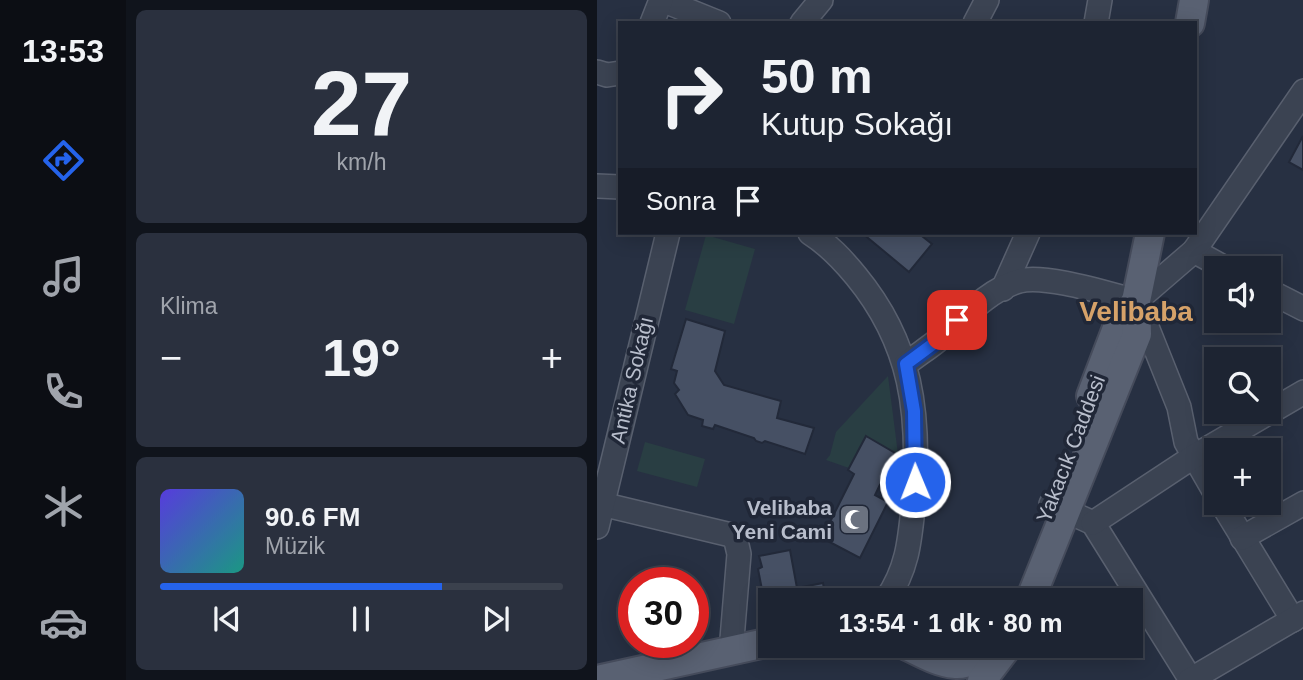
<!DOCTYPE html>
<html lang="tr">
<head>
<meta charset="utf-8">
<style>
	body { margin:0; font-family:Arial,sans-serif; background:#2a303e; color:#f1f3f6; height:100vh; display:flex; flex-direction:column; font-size:26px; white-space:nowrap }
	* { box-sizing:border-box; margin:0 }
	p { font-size:23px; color:#a0a4ac }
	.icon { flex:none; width:38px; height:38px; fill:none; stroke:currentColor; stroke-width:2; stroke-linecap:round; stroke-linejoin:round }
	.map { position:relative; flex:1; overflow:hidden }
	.drawer { display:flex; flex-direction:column; gap:10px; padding:10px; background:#10141c; width:471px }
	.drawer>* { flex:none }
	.hud { position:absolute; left:21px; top:21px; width:579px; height:214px; border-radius:0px; box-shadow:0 4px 18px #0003,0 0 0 2px #3b414d; background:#1d2432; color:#f1f3f6; overflow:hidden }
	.tools { position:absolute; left:607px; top:256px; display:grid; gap:14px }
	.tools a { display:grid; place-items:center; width:77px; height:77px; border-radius:0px; background:#1d2432; box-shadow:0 4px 18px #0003,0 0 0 2px #3b414d; font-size:35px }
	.speed { position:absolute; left:21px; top:567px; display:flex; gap:14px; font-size:35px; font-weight:700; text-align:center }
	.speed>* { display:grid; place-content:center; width:91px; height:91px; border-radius:50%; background:#1d2432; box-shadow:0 4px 18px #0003,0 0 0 2px #3b414d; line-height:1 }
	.speed .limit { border:10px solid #d22; background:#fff; color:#111 }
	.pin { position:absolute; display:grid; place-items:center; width:60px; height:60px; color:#fff; margin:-30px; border-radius:14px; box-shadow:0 4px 10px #0006 }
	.me { position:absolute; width:77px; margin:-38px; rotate:359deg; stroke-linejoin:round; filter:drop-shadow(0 0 5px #0008) }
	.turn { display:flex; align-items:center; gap:24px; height:147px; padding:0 28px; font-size:32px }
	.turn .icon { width:91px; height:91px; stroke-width:2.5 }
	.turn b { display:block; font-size:49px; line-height:60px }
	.then { display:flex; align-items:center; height:66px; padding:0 28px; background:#0003; gap:14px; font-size:26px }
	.big { font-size:52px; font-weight:800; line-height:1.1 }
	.drawer .tile { flex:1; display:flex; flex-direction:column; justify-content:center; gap:10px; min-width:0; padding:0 24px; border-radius:10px; background:#2a303e }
	.drawer .dial { align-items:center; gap:0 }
	.dial b { font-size:91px; line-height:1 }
	.song { display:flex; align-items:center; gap:21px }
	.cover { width:84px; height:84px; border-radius:10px; background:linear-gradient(135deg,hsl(250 70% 55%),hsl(170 70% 35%)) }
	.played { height:7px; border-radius:4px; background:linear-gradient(90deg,#2563eb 70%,#3b414d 70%) }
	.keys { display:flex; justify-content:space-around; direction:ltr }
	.heat { display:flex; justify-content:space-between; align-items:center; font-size:38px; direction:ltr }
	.trip { position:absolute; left:161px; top:588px; width:385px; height:70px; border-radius:0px; background:#1d2432; box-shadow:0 4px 18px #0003,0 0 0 2px #3b414d; font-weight:800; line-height:70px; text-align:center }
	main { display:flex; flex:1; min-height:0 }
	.dock { display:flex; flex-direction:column; width:126px; justify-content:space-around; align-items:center; background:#0c0e14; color:#a0a4ac }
	.dock .icon { width:49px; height:49px }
	.dock .selected { color:#2563eb }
	.dock b { font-size:32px; color:#f1f3f6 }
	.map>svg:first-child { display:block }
</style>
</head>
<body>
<main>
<nav class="dock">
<b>13:53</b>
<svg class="icon selected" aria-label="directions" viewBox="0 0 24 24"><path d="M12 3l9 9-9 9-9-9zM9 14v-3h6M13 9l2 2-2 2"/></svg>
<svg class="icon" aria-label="music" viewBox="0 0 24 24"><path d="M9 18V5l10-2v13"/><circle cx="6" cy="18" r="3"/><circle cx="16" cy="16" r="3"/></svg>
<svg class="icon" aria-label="phone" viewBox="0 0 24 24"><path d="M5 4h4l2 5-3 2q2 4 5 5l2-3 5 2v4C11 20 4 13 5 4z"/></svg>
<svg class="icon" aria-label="climate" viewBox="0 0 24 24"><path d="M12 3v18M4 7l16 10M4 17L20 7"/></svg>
<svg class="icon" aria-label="car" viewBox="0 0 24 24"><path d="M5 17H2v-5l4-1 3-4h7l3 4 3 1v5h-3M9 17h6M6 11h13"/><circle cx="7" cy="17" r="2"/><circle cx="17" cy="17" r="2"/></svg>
</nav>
<section class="drawer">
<div class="tile dial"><b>27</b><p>km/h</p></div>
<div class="tile"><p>Klima</p>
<div class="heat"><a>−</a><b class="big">19°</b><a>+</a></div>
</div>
<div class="tile">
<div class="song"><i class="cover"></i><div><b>90.6 FM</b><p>Müzik</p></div></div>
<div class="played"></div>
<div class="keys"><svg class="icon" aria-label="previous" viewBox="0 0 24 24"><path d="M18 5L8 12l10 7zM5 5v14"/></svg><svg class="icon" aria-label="pause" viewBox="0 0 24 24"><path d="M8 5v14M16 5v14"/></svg><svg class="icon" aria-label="next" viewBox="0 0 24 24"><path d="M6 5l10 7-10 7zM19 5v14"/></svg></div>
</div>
</section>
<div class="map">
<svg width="707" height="680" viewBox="0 0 707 680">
	<rect width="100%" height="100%" fill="#273042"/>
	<!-- green -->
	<g fill="#293e43">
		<polygon points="109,235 158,249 137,324 88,310"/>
		<polygon points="291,376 301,454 298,484 229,460 233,455 239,432"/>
		<polygon points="48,442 108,459 100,487 40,471"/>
	</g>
	<!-- building -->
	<g fill="#465064" stroke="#222939" stroke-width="2">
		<polygon points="706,136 706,170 692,162"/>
		<polygon points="265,233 321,233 335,244 312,272"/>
		<polygon points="89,319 128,331 118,371 127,385 184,401 180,418 217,428 208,454 168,441 165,443 159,441 157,438 118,425 116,429 105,426 106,420 91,415 78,394 82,390 77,383 80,371 74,369"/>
		<polygon points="269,436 298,453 278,495 291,502 263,558 225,538 257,474 251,470"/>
		<polygon points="193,550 200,588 226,583 229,600 167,600 161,569 165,567 162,556"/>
	</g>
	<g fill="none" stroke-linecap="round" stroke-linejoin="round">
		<defs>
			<g id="minor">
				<polyline points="65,0 122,23"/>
				<polyline points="55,23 64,0"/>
				<polyline points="205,23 224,0"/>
				<polyline points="378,23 390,0"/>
				<polyline points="499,23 503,0"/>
				<polyline points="0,72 10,75 23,73"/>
				<polyline points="0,186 23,187"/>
				<path d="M213,233C232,245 245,259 259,276C315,344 323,413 317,498C313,537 312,567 289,600"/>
				<polyline points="597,251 628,268"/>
				<polyline points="406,289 431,233"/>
				<polyline points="672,291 707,309"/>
				<polyline points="539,301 597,251 707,91"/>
				<polyline points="542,307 582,407 589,442 620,496"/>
				<path d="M309,364C319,356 330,349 340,341C365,320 389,291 422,281C449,274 511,294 539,301"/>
				<polyline points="624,502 696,620"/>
				<polyline points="0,503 134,535 139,541 142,554 134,651"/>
				<polyline points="454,504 496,523 594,680"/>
				<polyline points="496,523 596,457 707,392"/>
				<polyline points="0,527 71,233"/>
				<polyline points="645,538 707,503"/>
				<polyline points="593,680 707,613"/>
			</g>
			<g id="major">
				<polyline points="593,23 597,0"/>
				<polyline points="494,396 520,328 539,301"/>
				<polyline points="433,600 540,334 539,301 553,233"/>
				<path d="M310,646C338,659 367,679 390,646"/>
				<polyline points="0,680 173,642"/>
				<polyline points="385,680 411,646"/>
			</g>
		</defs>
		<!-- minor casing -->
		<use href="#minor" stroke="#59606f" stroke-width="26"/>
		<!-- major casing -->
		<use href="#major" stroke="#454b5b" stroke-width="32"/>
		<!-- minor -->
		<use href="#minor" stroke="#3b4352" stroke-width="23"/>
		<!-- major -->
		<use href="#major" stroke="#596172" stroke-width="28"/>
	</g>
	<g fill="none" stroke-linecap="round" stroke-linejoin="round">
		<defs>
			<polyline id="route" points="318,482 317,411 309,364 340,341 360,320"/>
		</defs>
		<!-- route casing -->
		<use href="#route" stroke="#184099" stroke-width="18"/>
		<!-- route -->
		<use href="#route" stroke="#2563eb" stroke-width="12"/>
	</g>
	<!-- icons -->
	<defs>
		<symbol id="mosque-square" viewBox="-11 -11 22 22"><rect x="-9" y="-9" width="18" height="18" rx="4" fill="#6b7280" stroke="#202737"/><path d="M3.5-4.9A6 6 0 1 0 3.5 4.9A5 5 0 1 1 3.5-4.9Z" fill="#fff"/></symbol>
	</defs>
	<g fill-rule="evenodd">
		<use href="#mosque-square" x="240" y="502" width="35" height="35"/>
	</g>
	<g text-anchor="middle" stroke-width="7" stroke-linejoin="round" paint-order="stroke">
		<!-- street labels -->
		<g font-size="21" fill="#b8becc" stroke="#202737">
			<text transform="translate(35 380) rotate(-77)" y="7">Antika Sokağı</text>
			<text transform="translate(474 449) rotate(-69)" y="7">Yakacık Caddesi</text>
		</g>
		<!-- poi labels -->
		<g font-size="21" font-weight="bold" fill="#b8becc" stroke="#202737" text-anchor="end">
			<text x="235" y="515">Velibaba<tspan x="235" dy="24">Yeni Cami</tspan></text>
		</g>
		<!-- district labels -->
		<g font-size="28" font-weight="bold" fill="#d6a269" stroke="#202737">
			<text x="539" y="321">Velibaba</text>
		</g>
	</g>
</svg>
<div class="tools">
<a><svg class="icon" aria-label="sound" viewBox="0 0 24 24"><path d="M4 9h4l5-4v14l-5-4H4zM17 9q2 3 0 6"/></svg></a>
<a><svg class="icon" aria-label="search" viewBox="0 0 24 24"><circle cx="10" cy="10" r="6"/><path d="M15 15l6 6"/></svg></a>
<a>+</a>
</div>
<div class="speed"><div class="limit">30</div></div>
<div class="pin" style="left:360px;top:320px;background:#d93025"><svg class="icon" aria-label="arrive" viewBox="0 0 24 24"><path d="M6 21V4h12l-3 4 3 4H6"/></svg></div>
<svg class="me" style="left:318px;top:482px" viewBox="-20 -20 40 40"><circle r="17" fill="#2563eb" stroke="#fff" stroke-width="3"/><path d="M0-11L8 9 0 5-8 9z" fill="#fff"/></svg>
<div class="trip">13:54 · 1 dk · 80 m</div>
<div class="hud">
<div class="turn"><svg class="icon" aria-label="right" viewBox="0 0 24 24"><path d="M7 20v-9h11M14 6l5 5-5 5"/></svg><div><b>50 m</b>Kutup Sokağı</div></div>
<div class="then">Sonra<svg class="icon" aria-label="arrive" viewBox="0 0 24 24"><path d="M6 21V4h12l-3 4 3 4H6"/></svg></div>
</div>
</div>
</main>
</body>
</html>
